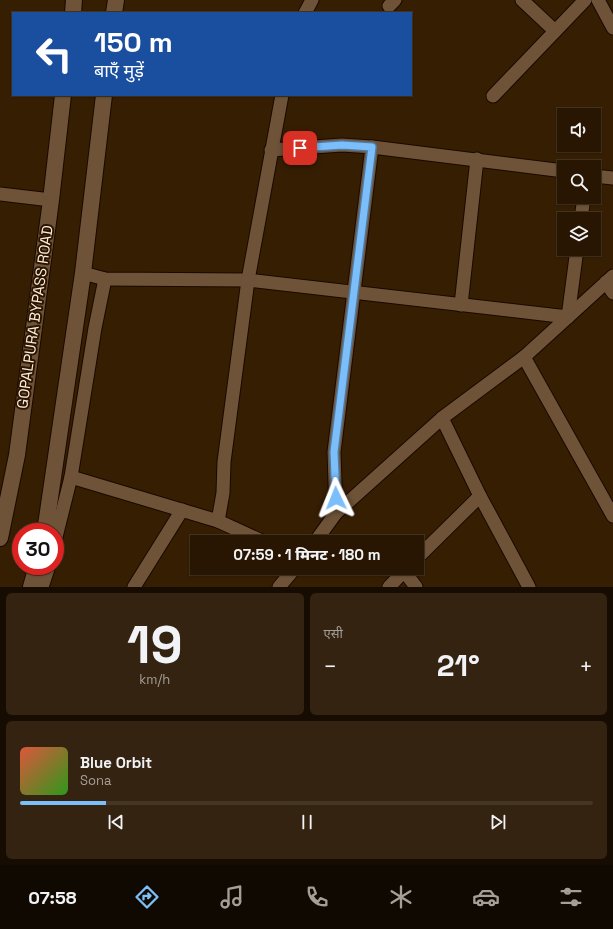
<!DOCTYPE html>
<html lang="hi">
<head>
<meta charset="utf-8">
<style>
	body { margin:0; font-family:"Space Grotesk","Noto Sans Devanagari",sans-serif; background:#342311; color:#f1f3f6; height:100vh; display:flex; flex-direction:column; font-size:15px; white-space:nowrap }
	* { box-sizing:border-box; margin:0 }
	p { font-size:13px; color:#a59f99 }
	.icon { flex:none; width:22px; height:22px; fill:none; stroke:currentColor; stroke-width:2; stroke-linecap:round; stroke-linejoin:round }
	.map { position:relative; height:587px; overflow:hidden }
	.side { display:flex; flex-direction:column; gap:6px; padding:6px; background:#160c01; flex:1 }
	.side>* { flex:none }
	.hud { position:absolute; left:12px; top:12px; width:400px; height:84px; border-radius:0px; box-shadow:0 1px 3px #0004,0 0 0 1px #443524; background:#1a4fa0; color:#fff; overflow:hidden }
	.tools { position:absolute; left:557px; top:108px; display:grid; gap:8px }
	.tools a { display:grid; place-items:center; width:44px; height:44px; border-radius:0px; background:#281602; box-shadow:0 1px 3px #0004,0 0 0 1px #443524; font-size:20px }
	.speed { position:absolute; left:12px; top:523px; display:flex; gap:8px; font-size:20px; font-weight:700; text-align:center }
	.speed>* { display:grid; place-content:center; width:52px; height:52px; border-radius:50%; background:#281602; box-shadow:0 1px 3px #0004,0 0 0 1px #443524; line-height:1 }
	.speed .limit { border:6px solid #d22; background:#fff; color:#111 }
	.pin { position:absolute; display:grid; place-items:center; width:34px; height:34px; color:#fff; margin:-17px; border-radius:8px; box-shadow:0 2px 6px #0006 }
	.me { position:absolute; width:44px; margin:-22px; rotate:358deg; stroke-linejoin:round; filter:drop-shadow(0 0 3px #0008) }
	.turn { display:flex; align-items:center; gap:14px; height:84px; padding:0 16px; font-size:18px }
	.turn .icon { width:52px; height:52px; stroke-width:2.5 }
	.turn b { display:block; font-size:28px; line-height:34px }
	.big { font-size:30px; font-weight:800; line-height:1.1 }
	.side .tile { flex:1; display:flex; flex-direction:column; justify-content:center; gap:6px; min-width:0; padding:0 14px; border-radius:6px; background:#342311 }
	.side .dial { align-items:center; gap:0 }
	.dial b { font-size:52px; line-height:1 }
	.song { display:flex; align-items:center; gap:12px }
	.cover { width:48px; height:48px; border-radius:6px; background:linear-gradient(135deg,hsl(10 70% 55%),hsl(110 70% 35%)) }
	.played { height:4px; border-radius:2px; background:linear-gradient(90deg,#7bbef9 15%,#443524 15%) }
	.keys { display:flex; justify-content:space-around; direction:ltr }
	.heat { display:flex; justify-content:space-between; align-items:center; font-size:22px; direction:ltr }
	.side .tiles { flex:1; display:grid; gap:6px; grid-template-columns:1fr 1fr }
	.tile:last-child { grid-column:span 2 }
	.trip { position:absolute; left:190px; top:535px; width:234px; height:40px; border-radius:0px; background:#281602; box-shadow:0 1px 3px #0004,0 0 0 1px #443524; font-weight:800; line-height:40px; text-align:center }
	.dock { display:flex; height:64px; justify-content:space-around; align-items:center; background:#100901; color:#a59f99 }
	.dock .icon { width:28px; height:28px }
	.dock .current { color:#7bbef9 }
	.dock b { font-size:18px; color:#f1f3f6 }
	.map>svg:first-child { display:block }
</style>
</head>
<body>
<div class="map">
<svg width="613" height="587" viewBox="0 0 613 587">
	<rect width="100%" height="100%" fill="#361e03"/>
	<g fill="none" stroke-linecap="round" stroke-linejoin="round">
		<defs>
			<g id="minor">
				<polyline points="522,0 555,31"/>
				<polyline points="598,0 613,28"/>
				<polyline points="389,6 395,0"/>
				<polyline points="305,13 312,0"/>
				<polyline points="493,96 585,0"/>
				<polyline points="271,150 342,145 372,147 564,171"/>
				<polyline points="594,176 613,178"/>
				<polyline points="0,194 51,200"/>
				<polyline points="581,219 584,197"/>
				<polyline points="83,273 105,279 248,280 568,317 577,249"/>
				<polyline points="606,282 613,293"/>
				<polyline points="461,305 477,159"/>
				<polyline points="524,357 613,516"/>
				<polyline points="442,418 480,496 529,587"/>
				<polyline points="71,477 218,521 264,542"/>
				<polyline points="336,513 334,452 372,147"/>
				<polyline points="218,521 223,493 224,462 248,280 282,95"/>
				<polyline points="55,541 71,477 95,328 105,279"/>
				<polyline points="315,542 336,513 442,418 524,357 613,276"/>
				<polyline points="417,558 480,496"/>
				<polyline points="404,571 416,587"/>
				<polyline points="42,587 49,566"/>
				<polyline points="134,587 182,510"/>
				<polyline points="279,587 295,568"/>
				<polyline points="389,587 407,568"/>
			</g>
			<g id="tertiary">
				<polyline points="73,13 74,0"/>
				<polyline points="114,13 116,0"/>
				<polyline points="45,532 83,273 104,95"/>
				<polyline points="0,538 17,455 51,200 63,95"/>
				<polyline points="31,587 37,566"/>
			</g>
		</defs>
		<!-- minor casing -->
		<use href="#minor" stroke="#1a0900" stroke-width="15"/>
		<!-- tertiary casing -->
		<use href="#tertiary" stroke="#1a0900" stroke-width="18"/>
		<!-- minor -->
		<use href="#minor" stroke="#6e5338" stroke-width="13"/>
		<!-- tertiary -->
		<use href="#tertiary" stroke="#6e5338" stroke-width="16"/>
	</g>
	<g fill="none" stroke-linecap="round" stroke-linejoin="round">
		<defs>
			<polyline id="route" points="300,148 342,145 372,147 334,452 336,498"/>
		</defs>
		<!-- route casing -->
		<use href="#route" stroke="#507ca2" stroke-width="10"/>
		<!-- route -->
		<use href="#route" stroke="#7bbef9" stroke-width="7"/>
	</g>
	<g text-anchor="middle" stroke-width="4" stroke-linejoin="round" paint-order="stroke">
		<!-- street labels -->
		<g font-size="15" fill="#feeede" stroke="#2c1500">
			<text transform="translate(35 317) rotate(-82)" y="5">GOPALPURA BYPASS ROAD</text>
		</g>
	</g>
</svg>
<div class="tools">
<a><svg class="icon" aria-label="sound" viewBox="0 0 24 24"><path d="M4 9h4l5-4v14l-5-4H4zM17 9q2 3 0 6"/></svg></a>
<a><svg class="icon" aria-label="search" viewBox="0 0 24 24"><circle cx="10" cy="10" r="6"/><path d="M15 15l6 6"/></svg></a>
<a><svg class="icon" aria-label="layers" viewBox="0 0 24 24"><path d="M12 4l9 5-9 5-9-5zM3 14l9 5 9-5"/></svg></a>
</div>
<div class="speed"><div class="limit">30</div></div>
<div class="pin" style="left:300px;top:148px;background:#d93025"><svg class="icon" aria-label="arrive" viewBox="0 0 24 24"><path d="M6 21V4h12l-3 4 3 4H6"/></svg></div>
<svg class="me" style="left:336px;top:498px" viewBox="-20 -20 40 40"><path d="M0-17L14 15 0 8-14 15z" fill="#7bbef9" stroke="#fff" stroke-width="4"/></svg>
<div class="trip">07:59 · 1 मिनट · 180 m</div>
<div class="hud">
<div class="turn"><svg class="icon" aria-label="left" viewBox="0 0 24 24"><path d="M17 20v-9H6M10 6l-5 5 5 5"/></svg><div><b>150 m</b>बाएँ मुड़ें</div></div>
</div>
</div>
<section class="side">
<div class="tiles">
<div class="tile dial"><b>19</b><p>km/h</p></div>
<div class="tile"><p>एसी</p>
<div class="heat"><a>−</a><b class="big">21°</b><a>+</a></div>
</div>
<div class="tile">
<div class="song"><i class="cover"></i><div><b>Blue Orbit</b><p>Sona</p></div></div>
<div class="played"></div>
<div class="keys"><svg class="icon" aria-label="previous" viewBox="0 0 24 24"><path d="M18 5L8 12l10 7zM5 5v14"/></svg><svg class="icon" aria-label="pause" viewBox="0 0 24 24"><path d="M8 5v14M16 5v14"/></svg><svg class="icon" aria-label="next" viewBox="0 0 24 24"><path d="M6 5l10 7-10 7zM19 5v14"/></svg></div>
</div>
</div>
</section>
<nav class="dock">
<b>07:58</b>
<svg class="icon current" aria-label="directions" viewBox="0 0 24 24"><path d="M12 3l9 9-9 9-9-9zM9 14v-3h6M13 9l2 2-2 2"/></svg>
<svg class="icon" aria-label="music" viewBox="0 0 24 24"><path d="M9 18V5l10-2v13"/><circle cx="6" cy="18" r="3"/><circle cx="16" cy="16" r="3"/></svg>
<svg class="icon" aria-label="phone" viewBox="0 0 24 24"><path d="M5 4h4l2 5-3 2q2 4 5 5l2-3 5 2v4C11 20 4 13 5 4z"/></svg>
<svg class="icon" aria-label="climate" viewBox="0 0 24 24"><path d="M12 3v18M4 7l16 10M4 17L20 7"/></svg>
<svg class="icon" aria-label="car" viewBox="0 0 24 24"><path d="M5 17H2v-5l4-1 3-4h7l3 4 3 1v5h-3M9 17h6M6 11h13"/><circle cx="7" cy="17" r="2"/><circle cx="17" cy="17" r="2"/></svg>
<svg class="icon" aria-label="filters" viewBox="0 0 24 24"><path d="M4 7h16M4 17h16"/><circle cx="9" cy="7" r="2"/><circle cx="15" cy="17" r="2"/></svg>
</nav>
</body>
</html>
